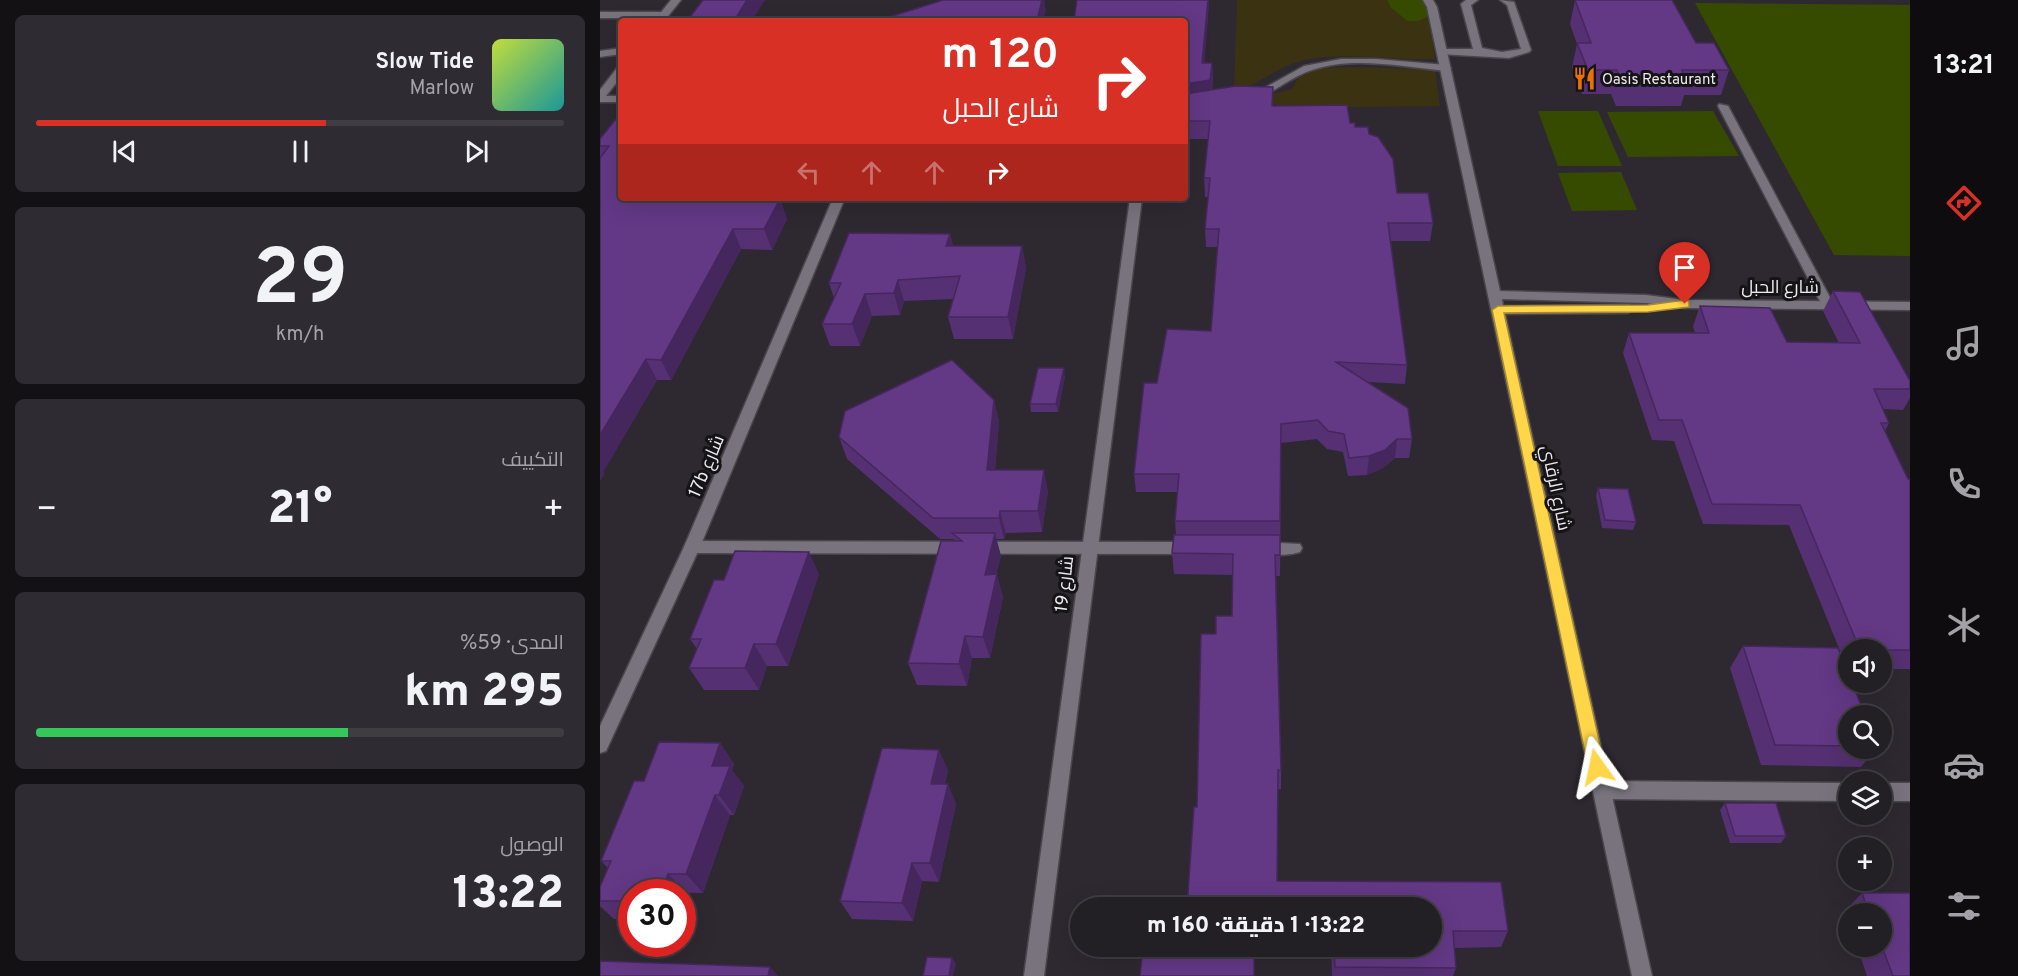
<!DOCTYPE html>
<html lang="ar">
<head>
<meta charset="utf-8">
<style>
	body { margin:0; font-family:Overpass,Cairo,sans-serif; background:#2e2c32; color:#f1f3f6; direction:rtl; height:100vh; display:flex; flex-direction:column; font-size:22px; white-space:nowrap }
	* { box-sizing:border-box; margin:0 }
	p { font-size:20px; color:#a2a2a7 }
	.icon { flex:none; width:33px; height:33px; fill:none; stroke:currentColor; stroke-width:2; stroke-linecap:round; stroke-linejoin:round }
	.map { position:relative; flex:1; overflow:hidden; direction:ltr }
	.sheet { display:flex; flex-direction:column; gap:15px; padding:15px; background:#131114; width:600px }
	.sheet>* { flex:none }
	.banner { position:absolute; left:18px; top:18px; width:570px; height:183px; border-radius:6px; box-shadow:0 6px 24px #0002,0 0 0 2px #3f3d42; direction:rtl; background:#d93025; color:#fff; overflow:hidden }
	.buttons { position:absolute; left:1238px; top:639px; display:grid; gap:12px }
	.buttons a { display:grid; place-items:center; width:54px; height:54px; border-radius:50%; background:#221f25; box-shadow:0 6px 24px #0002,0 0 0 2px #3f3d42; font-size:30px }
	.speed { position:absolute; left:18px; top:879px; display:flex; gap:12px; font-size:30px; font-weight:700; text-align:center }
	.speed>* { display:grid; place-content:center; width:78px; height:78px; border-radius:50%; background:#221f25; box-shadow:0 6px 24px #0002,0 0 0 2px #3f3d42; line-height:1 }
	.speed .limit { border:9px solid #d22; background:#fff; color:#111 }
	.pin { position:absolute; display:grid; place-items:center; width:51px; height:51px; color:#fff; margin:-62px -26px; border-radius:50% 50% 50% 0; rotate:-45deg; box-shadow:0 0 6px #0007 }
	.pin .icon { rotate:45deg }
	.me { position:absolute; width:66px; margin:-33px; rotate:348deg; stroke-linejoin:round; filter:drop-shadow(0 0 4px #0008) }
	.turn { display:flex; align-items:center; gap:21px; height:126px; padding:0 30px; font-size:27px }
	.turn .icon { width:78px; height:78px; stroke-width:2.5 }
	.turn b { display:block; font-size:42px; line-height:51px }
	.lanes { display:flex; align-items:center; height:57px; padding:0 30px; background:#0003; justify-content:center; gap:30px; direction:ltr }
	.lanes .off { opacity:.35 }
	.big { font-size:45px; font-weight:800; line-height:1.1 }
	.sheet .tile { flex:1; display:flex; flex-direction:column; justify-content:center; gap:9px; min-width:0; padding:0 21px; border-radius:9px; background:#2e2c32 }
	.sheet .dial { align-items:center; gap:0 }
	.dial b { font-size:78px; line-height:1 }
	.song { display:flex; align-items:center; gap:18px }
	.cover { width:72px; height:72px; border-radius:9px; background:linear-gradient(135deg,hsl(70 70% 55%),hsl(180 70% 35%)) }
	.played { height:6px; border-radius:3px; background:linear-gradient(90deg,#d93025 55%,#3f3d42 55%) }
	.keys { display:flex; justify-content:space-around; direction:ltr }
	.heat { display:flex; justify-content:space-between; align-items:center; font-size:33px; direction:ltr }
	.charge { height:9px; border-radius:4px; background:linear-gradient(90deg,#34c759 59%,#3f3d42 0) }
	.trip { position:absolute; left:470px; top:897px; width:372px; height:60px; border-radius:30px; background:#221f25; box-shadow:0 6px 24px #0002,0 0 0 2px #3f3d42; font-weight:800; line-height:60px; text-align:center; direction:rtl }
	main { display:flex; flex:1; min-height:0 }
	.dock { display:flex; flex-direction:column; width:108px; justify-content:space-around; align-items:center; background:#0e0c0f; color:#a2a2a7 }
	.dock .icon { width:42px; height:42px }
	.dock .current { color:#d93025 }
	.dock b { font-size:27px; color:#f1f3f6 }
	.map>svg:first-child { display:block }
</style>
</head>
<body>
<main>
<nav class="dock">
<b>13:21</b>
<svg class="icon current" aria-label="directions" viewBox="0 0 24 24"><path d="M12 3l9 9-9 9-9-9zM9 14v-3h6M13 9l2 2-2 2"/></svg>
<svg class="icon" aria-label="music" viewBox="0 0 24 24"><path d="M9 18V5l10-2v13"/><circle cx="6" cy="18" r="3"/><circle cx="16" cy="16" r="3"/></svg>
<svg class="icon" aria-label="phone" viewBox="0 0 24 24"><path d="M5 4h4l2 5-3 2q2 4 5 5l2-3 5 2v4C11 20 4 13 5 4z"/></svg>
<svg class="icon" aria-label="climate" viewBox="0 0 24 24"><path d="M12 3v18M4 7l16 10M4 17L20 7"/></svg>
<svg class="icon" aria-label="car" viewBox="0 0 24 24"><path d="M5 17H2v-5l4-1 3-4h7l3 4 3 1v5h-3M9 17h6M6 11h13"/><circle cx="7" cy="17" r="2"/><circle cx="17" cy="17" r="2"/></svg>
<svg class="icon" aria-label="filters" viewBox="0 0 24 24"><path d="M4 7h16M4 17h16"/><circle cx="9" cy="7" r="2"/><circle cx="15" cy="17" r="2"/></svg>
</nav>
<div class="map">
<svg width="1310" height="976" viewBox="0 0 1310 976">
	<rect width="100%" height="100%" fill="#2e2931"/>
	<!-- green -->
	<g fill="#374b00">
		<polygon points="787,0 823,0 829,16 819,21 807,21 790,7"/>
		<polygon points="1095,3 1310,5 1310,256 1234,255"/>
		<polygon points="938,111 998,111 1022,166 958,166"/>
		<polygon points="1113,111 1139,156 1028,157 1007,112"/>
		<polygon points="1021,172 1037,210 972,211 958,173"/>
	</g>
	<!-- sand -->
	<g fill="#3b3212">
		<path d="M637,0H787L790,7L807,21H819L829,16L835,59C796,61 742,51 705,60C678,66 659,84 634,93Z"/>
		<polygon points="760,67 835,70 840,106 679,108 674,103 642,102 692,89 700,75 720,68"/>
	</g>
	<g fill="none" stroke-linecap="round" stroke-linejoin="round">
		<defs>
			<g id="lane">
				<polygon points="866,0 878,0 871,5 882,48 902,52 921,49 907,5 900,0 914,2 931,50 929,52 909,58 839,54 837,52 842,49 873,49 861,4"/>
				<polygon points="0,12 64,12 69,15 64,18 0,18"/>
				<polygon points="21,48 21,54 0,57 0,51"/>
				<path d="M741,59H776L846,65L851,68L846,71C803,67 754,56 712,70C693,76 677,90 659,98L650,96L704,66Z"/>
				<polygon points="1119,104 1128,106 1234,305 1233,308 1223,308 1222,305 1118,106"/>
				<polygon points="92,541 592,542 598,544 600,548 598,552 592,554 92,553 86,551 84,547 86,543"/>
				<path d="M661,542L700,544L702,548L700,552C688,556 667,556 655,552L653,548L655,544Z"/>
				<polygon points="1002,781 1248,783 1248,801 1002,799 995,796 993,790 995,784"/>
				<rect x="1281" y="783" width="29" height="18"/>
			</g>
			<g id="street">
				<polygon points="71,0 81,0 64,21 54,21"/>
				<polygon points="823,0 833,0 837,7 900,291 1046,295 1085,300 1310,302 1310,310 1085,308 1046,303 902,299 903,306 1028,305 1034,309 1028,313 905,314 1052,976 1032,976 827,7"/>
				<polygon points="21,67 21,77 6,96 21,96 21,102 0,102 0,90 17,68"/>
				<polygon points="233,198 245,198 100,547 6,751 0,753 0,726 84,547"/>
				<polygon points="530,198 542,198 444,976 424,976"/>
			</g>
		</defs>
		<!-- lane casing -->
		<use href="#lane" stroke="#49464c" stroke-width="3"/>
		<!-- street casing -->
		<use href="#street" stroke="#49464c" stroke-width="3"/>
		<!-- lane -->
		<use href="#lane" fill="#78737d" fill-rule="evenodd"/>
		<!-- street -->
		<use href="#street" fill="#78737d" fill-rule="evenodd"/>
	</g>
	<!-- wall -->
	<g fill="#553072">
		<polygon points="477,0 609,0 604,63 612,63 613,80 612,90 636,86 673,87 673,106 747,105 750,123 755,123 755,127 768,127 769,134 778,137 793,159 797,193 828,193 833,223 830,241 790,241 807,365 805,384 768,382 808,408 812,439 809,458 795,458 783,468 767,475 748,476 743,452 727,449 717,439 681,443 680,576 676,576 681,770 681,789 677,789 677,881 901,882 908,931 901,947 854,948 856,968 853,976 732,976 731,946 831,946 831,908 587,908 594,807 597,807 601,634 616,634 616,616 632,616 633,575 574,574 572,553 574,535 576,535 575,521 578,492 536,492 534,474 544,383 557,383 567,329 611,331 618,247 606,247 605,229 609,197 605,197 604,178 608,139 585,139 585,21 474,21"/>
		<polygon points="975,0 1096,43 1129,70 1121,95 1084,95 1081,106 1016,106 1011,94 982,94 972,67 977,44 970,24"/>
		<polygon points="15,120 21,198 173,198 172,199 180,199 187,219 172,250 141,249 71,380 57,380 3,472 4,474 0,481 0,139"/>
		<polygon points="350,234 353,246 422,246 426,268 413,339 354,339 348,317 354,299 304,301 300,315 272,316 260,346 230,346 222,324 234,298 229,283"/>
		<polygon points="1233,291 1310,381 1310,398 1303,410 1283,409 1289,423 1285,431 1308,479 1310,479 1310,669 1281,669 1281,650 1248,650 1248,668 1247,668 1189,525 1103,524 1074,441 1052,440 1023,353 1029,333 1095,333 1093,326 1100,306 1187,342 1239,343 1223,311"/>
		<polygon points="465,376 458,412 431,412 430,404"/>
		<polygon points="394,400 399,422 395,470 448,491 442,532 406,533 404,539 396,539 401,556 396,574 403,597 390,658 372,658 367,686 317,685 308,663 355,541 354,539 340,539 247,459 239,437"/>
		<polygon points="998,488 1036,522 1033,530 1002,528 996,496"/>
		<polygon points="219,574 188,666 167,666 159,690 104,690 89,668 97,649 90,639 124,580"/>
		<polygon points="1143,646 1248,716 1248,748 1276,748 1261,767 1161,765 1130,668"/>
		<polygon points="120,743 134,764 132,770 144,786 134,815 130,815 103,893 32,892 32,919 14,919 0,906 0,887 8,868 1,861 44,781"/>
		<polygon points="348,770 345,784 348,784 356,804 339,882 322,881 313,921 252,919 240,901"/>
		<polygon points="1125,803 1186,836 1181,843 1130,843 1120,810"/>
		<polygon points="1262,893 1310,893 1310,976 1267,976 1257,946 1281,946 1281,914 1248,914 1248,923 1244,912"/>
	</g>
	<!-- shaded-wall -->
	<g fill="#45275d">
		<polygon points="147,0 165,0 152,21 134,21"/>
		<polygon points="442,0 444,0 446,11 443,21 437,21"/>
		<polygon points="608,0 609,0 609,5 603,80 602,63"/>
		<polygon points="612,63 613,80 610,98 585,102 585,84"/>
		<polygon points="180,199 187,219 172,250 164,229"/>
		<polygon points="133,229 141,249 71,380 61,360"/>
		<polygon points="350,234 355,256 346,246"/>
		<polygon points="422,246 426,268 413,339 408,317"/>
		<polygon points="298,280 304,301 300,315 294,293"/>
		<polygon points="265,294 272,316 260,346 252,324"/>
		<polygon points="46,359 57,380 3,472 4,474 0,481 0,435"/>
		<polygon points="464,368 465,376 458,412 456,404"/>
		<polygon points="394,400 399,422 393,492 387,470"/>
		<polygon points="797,439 795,458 783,468 767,475 769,456"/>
		<polygon points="444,470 448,491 442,532 438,511"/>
		<polygon points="400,511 406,533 404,539 399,518"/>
		<polygon points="395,533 401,556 391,597 385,575"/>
		<polygon points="209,552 219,574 188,666 176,644"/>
		<polygon points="397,574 403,597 390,658 383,637"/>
		<polygon points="365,636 372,658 367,686 359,664"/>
		<polygon points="154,644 167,666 159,690 145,668"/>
		<polygon points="120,743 134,764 132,770 144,786 134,815 119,795 112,766"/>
		<polygon points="339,750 348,770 340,804 331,784"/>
		<polygon points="348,784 356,804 339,882 330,863"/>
		<polygon points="115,795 130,815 103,893 86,874"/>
		<polygon points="312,863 322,881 313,921 302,903"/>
		<polygon points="68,874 86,892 82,902 82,892 62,892"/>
		<polygon points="352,958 356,964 353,976 349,976"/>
		<polygon points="170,967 178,976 168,976"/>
	</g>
	<!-- building -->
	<g fill="#633885" stroke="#45275d" stroke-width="1.5">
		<polygon points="103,0 147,0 134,21 87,21"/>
		<polygon points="343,0 442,0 437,21 280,21 280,20"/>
		<polygon points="477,0 608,0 602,63 612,63 610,80 585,84 585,21 474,21"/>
		<polygon points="975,0 1072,0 1096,43 1114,43 1129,70 1082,70 1088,82 1022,81 1017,70 988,70 977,43 991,43"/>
		<polygon points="636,86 673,87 672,106 747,105 750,123 755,123 755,127 768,127 769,134 778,137 793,159 797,193 828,193 833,223 788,223 807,365 736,362 808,408 812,439 797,439 785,450 769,456 749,458 744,434 728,431 718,420 681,424 680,521 575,521 579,474 534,474 544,383 557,383 567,329 611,331 619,229 605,229 610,178 604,178 610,121 585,121 585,94"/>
		<polygon points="15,120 21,120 21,198 154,198 154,199 180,199 164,229 133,229 61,360 46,359 0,435 0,158 9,146 0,146 0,139"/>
		<polygon points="249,233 350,234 346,246 422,246 408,317 348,317 360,276 298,280 294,293 265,294 252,324 222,324 241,283 229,283"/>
		<polygon points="1233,291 1260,292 1310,381 1310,389 1274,389 1289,423 1281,423 1308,479 1310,479 1310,650 1260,650 1200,505 1112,504 1082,420 1059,420 1029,333 1109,333 1100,306 1170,308 1187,342 1260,343"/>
		<polygon points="352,360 394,400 387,470 444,470 438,511 400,511 399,518 333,518 239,437 245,411"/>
		<polygon points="438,368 464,368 456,404 430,404"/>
		<polygon points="998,488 1028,489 1036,522 1005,520"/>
		<polygon points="352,533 395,533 385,575 397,574 383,637 365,636 359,664 308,663 341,541 362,541"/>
		<polygon points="574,535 680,535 680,555 675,555 681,770 678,770 677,881 901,882 908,931 853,931 856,968 735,967 734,946 831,946 831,908 587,908 594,807 597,807 601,634 616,634 616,616 632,616 633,554 572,553"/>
		<polygon points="135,551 209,552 176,644 154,644 145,668 89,668 101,639 90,639 114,580 124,580"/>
		<polygon points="1143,646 1238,648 1248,673 1248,682 1252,682 1265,716 1248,716 1248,746 1175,745"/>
		<polygon points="59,742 120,743 112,766 130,766 119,795 115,795 86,874 68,874 62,892 32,892 32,901 0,901 0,887 11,861 1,861 34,781 44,781"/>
		<polygon points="282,748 339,750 331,784 348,784 330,863 312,863 302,903 240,901"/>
		<polygon points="1125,803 1176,803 1186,836 1135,836"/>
		<polygon points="1262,893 1310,893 1310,976 1293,976 1281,944 1281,914 1269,914"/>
		<polygon points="585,946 654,946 654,976 540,976 542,958 585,955"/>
		<polygon points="327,957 352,958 349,976 323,976"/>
		<polygon points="0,961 170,967 168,976 0,976"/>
	</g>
	<!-- route -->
	<polygon fill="#ffd54a" stroke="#a68a30" stroke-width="1.5" points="1085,300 1089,301 1089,307 1048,312 904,313 1005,767 1003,773 997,775 991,773 988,767 892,310 898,306 1048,305"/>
	<!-- icons -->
	<defs>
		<symbol id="restaurant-bare" viewBox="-9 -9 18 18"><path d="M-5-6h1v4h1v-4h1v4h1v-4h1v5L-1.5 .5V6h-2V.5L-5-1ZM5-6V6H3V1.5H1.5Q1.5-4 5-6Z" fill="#e8710a" stroke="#151316" stroke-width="2.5" paint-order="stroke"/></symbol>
	</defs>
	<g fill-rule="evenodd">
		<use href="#restaurant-bare" x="968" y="62" width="33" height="33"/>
	</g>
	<g text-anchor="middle" stroke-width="6" stroke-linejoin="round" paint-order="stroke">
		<!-- far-poi labels -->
		<g font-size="15" fill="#ece9ef" stroke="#151316" text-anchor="start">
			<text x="1002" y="84">Oasis Restaurant</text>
		</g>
		<!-- street labels -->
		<g font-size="18" fill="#ece9ef" stroke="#151316">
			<text x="1180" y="293">شارع الحبل</text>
			<text transform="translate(106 466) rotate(-67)" y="6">17b شارع</text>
			<text transform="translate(956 488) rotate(78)" y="6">شارع الرقاي</text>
			<text transform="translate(464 584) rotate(-83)" y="6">شارع 19</text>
		</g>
	</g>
</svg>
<div class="buttons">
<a><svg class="icon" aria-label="sound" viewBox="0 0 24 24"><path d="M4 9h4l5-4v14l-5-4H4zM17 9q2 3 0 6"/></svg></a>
<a><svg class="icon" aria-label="search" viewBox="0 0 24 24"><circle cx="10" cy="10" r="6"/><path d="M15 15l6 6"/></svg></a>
<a><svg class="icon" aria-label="layers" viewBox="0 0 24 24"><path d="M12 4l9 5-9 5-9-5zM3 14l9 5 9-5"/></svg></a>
<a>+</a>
<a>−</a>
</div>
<div class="speed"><div class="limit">30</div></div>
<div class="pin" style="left:1085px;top:304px;background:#d93025"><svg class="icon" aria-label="arrive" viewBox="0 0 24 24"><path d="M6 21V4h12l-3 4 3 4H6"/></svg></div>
<svg class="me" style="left:997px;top:767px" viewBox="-20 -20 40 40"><path d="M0-17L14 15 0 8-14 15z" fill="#ffd54a" stroke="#fff" stroke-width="4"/></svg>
<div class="trip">13:22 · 1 دقيقة · 160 m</div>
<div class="banner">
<div class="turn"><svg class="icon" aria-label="right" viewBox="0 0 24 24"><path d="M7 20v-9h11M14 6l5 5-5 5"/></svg><div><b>120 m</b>شارع الحبل</div></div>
<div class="lanes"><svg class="icon off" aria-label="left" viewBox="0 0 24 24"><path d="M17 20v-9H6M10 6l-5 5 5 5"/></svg><svg class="icon off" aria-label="ahead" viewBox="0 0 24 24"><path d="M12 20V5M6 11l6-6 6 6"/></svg><svg class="icon off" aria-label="ahead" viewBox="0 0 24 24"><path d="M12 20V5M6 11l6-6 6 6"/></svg><svg class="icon" aria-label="right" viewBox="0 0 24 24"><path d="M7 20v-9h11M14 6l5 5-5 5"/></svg></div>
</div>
</div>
<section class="sheet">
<div class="tile">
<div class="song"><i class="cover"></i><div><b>Slow Tide</b><p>Marlow</p></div></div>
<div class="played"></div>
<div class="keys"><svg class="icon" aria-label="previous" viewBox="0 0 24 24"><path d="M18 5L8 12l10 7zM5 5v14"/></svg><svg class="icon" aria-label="pause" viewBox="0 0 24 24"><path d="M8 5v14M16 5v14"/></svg><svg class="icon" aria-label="next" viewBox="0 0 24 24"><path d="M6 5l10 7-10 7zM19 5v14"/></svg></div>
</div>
<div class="tile dial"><b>29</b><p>km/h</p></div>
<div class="tile"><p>التكييف</p>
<div class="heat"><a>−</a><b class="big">21°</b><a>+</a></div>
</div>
<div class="tile"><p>المدى · 59%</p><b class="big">295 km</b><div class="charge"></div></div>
<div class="tile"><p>الوصول</p><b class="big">13:22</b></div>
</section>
</main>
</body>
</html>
